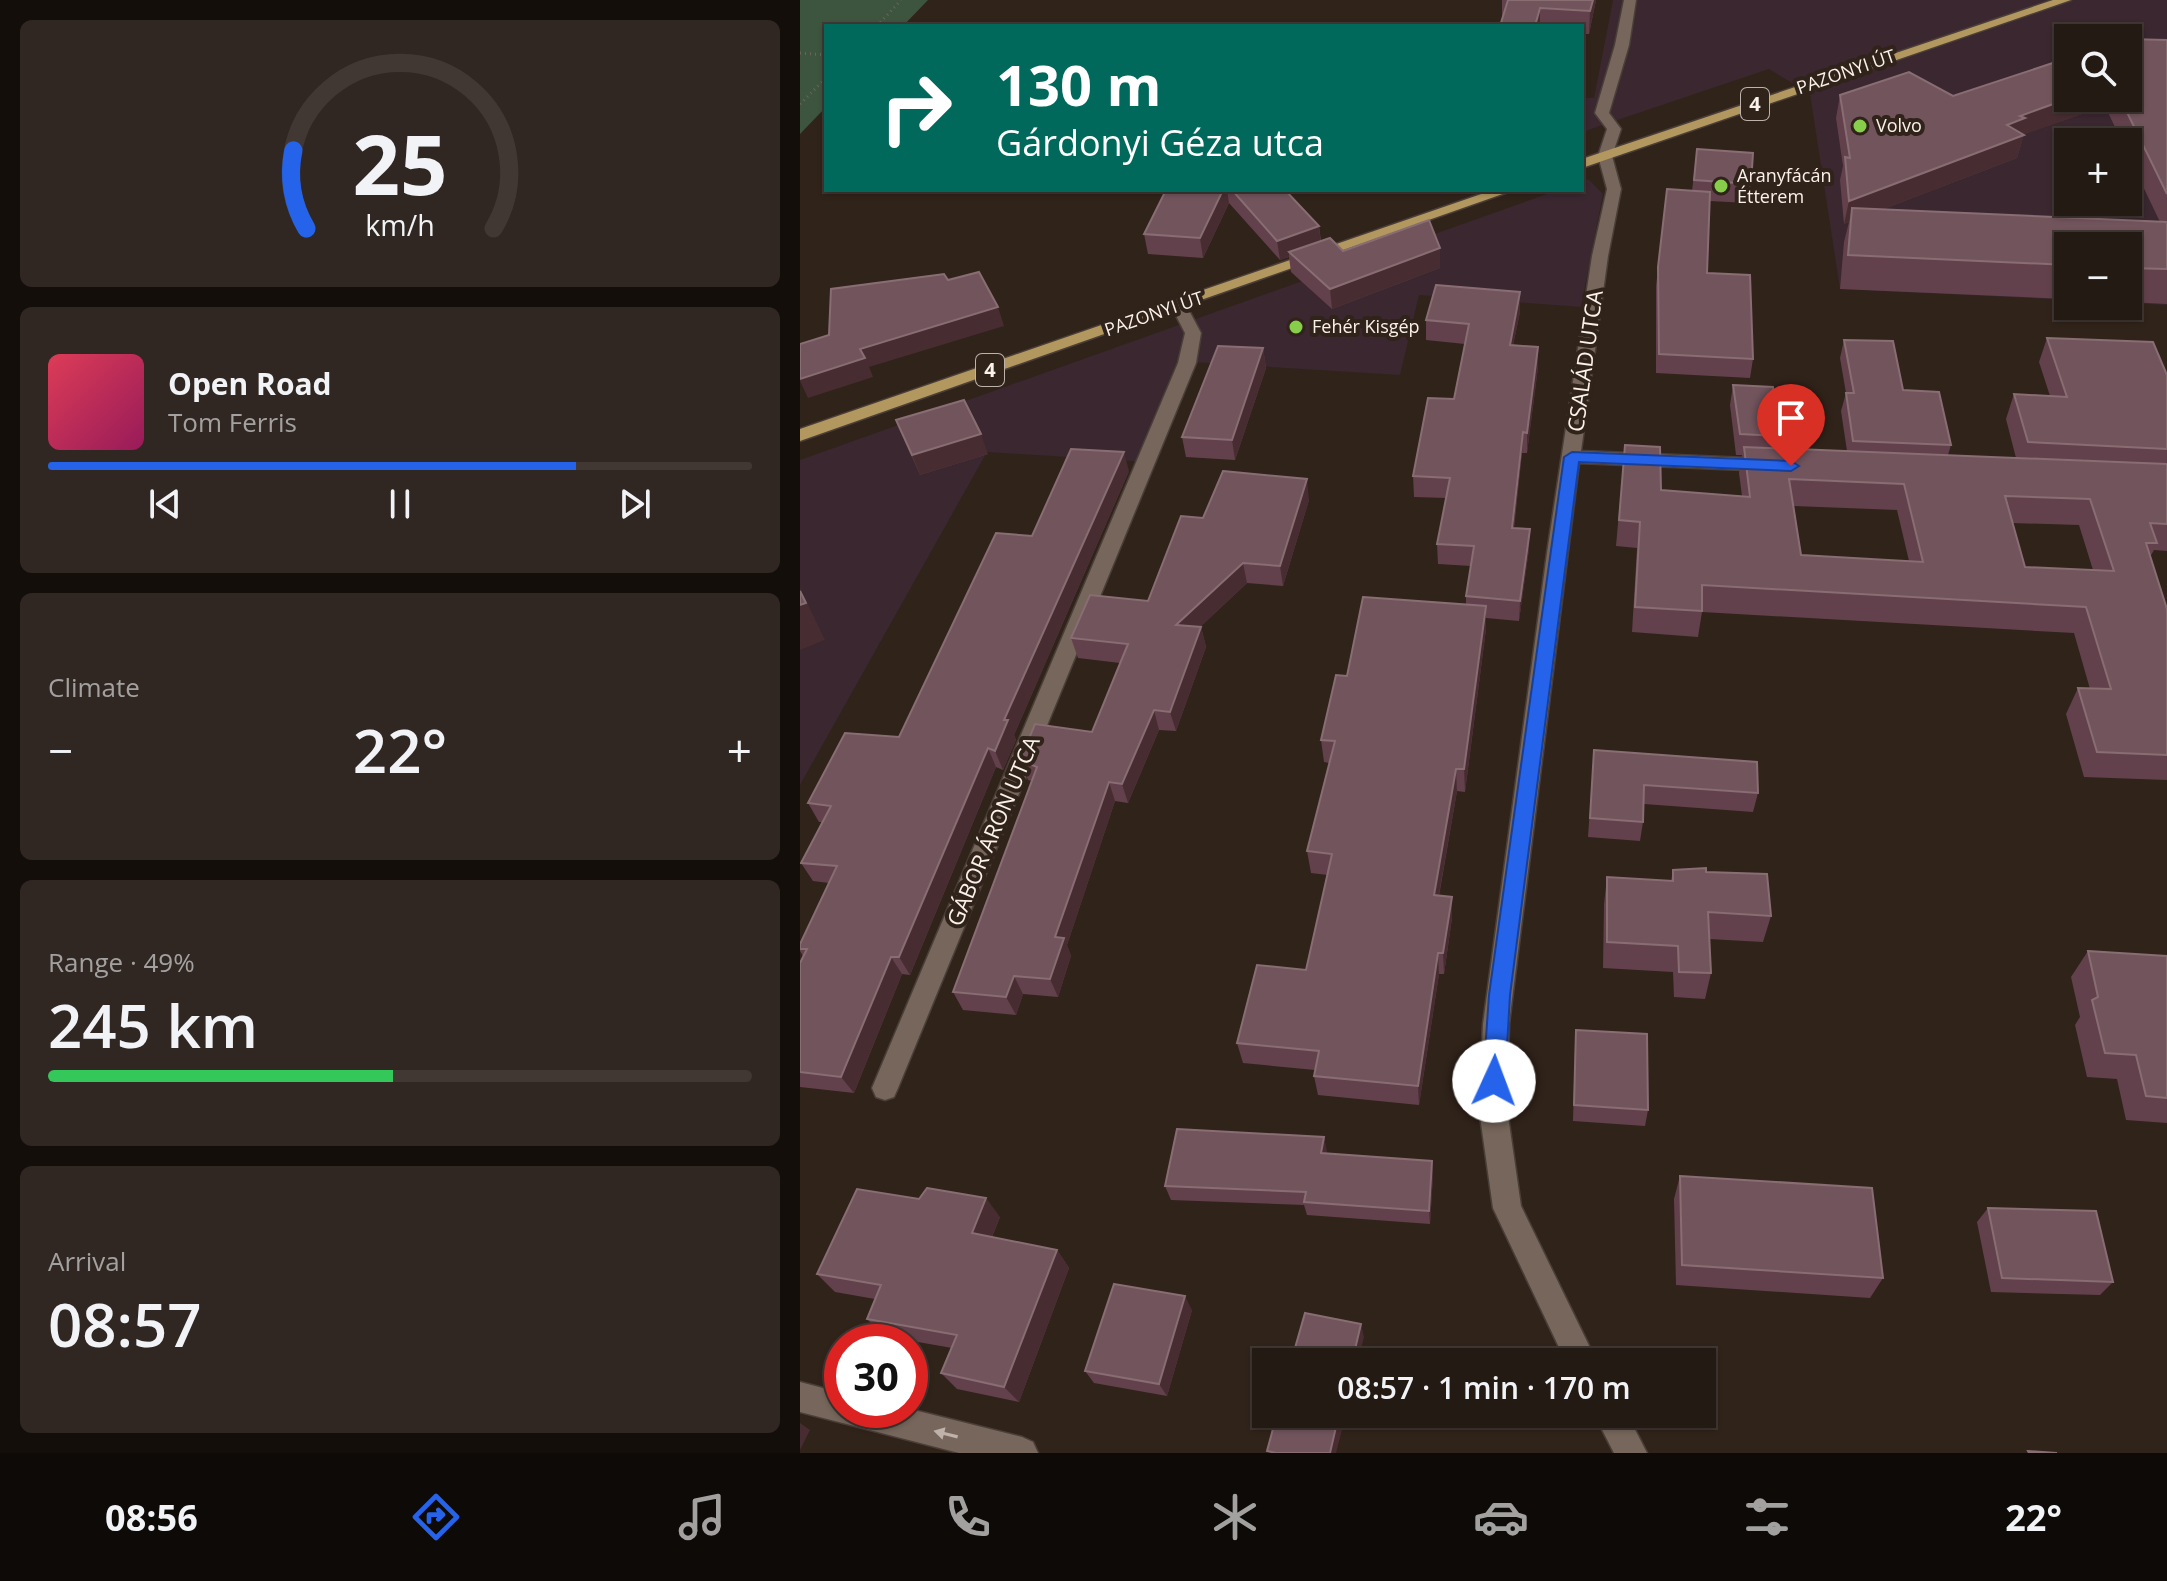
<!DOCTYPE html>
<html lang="en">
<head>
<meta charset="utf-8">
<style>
	body { margin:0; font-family:"Open Sans",sans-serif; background:#302722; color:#f1f3f6; height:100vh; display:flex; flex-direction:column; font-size:30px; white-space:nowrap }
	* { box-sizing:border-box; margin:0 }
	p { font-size:26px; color:#a3a1a0 }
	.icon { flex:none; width:44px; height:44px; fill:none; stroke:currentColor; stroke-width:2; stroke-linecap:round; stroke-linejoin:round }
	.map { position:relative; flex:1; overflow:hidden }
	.details { display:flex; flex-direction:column; gap:20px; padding:20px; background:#140e0b; width:800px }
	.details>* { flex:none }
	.banner { position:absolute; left:24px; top:24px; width:760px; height:168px; border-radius:0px; box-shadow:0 2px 6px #0004,0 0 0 2px #413834; background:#00695c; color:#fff; overflow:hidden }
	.buttons { position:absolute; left:1254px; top:24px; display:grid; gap:16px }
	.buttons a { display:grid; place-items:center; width:88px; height:88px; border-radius:0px; background:#241a14; box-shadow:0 2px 6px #0004,0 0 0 2px #413834; font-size:40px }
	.speed { position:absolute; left:24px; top:1324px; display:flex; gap:16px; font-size:40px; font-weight:700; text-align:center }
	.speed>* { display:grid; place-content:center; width:104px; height:104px; border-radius:50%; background:#241a14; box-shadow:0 2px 6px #0004,0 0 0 2px #413834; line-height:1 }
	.speed .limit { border:12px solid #d22; background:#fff; color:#111 }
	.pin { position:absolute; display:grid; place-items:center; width:68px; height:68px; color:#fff; margin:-82px -34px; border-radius:50% 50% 50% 0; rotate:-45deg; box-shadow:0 0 8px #0007 }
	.pin .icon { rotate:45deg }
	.me { position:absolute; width:88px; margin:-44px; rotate:2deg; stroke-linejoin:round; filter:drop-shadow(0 0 6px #0008) }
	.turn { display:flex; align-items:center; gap:28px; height:168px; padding:0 40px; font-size:36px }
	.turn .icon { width:104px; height:104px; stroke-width:2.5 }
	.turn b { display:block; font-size:56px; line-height:68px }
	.big { font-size:60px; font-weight:600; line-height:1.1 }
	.details .tile { flex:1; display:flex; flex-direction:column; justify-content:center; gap:12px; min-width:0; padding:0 28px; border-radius:12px; background:#302722 }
	.details .dial { align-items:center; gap:0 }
	.dial svg { height:208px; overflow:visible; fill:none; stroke:#413834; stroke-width:7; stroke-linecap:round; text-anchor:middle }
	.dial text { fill:#f1f3f6; stroke:none }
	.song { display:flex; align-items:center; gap:24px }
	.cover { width:96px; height:96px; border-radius:12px; background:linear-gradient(135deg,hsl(350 70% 55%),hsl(330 70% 35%)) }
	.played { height:8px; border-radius:4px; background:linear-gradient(90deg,#2563eb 75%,#413834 75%) }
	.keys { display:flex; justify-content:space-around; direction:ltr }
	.heat { display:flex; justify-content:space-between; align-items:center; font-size:44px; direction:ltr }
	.charge { height:12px; border-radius:6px; background:linear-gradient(90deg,#34c759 49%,#413834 0) }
	.trip { position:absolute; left:452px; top:1348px; width:464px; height:80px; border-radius:0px; background:#241a14; box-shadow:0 2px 6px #0004,0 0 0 2px #413834; font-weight:600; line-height:80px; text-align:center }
	.menu { display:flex; height:128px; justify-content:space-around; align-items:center; background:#0e0a08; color:#a3a1a0 }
	.menu .icon { width:56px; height:56px }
	.menu .selected { color:#2563eb }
	.menu b { font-size:36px; color:#f1f3f6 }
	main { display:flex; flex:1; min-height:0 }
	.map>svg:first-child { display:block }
</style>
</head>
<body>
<main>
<section class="details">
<div class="tile dial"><svg viewBox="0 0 100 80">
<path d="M14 69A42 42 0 1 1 86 69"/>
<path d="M14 69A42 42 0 0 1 9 39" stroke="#2563eb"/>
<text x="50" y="56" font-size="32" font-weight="700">25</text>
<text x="50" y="72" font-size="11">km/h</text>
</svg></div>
<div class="tile">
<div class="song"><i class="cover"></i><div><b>Open Road</b><p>Tom Ferris</p></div></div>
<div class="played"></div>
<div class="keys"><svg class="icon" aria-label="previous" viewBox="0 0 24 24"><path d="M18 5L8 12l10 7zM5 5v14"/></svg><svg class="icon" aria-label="pause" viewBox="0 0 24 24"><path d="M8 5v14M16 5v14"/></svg><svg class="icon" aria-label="next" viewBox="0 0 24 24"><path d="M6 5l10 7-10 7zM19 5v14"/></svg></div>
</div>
<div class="tile"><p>Climate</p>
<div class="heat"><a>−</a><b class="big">22°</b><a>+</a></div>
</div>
<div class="tile"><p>Range · 49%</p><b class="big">245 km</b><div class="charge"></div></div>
<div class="tile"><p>Arrival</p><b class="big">08:57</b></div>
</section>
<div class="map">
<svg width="1367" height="1453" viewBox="0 0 1367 1453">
	<rect width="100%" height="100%" fill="#30231a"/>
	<!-- commercial -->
	<g fill="#3a272f" fill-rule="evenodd">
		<path d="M813,0H1367V305L1328,303V246H1268V300L1040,289L1010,94L969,69L782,132V98H794ZM1268,38H1328V98H1268ZM1268,142H1328V202H1268Z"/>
		<polygon points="788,179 803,194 781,307 619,295 600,375 392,362 347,462 187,452 0,785 0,460 758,190 782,190 782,182"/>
	</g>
	<!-- green -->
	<polygon fill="#3d543e" points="0,0 128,0 103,26 26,26 26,107 0,134"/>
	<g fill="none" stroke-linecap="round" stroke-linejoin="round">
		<defs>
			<g id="minor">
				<polygon points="824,0 836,0 829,45 809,113 821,129 812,156 821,189 808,256 781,451 970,459 979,465 970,471 779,463 709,1024 707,1109 721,1206 797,1362 766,1362 693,1208 679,1109 683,1024 747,553 792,256 807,189 798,156 807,129 795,113 815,45"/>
				<polygon points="379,301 385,303 401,333 396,363 98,1088 94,1097 85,1100 76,1097 72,1088 378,363 385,333 371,306"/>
				<polygon points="0,1382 42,1393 42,1410 110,1409 222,1437 233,1442 238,1453 159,1453 0,1412"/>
				<polygon points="794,1414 827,1414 847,1453 814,1453"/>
			</g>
			<g id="primary">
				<polygon points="1253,0 1271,0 782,168 782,159"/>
				<polygon points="693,190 714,190 0,441 0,429"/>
			</g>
		</defs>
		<!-- minor casing -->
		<use href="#minor" stroke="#4a3e38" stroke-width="3"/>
		<!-- primary casing -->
		<use href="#primary" stroke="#4a3e38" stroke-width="3"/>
		<!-- path -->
		<g stroke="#6f635b" stroke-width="3" stroke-dasharray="1 4" stroke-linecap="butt">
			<polyline points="77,26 101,0"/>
			<polyline points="0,53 26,55"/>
			<polyline points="0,104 26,78"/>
		</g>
		<!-- minor -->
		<use href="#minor" fill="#76665b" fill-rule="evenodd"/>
		<!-- primary -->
		<use href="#primary" fill="#b2975f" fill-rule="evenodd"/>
	</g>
	<!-- wall -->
	<g fill="#62414c" fill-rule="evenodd">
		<polygon points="702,0 796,0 789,34 782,34 782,26 700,26 702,20"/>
		<path d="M1367,40V304L1328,302V246H1268V299L1040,289L1044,242L1049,222L1044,224L1040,180L1043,166L1036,118L1040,95L1328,98ZM1305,106L1322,142H1328V155L1360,222L1081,210L1217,158L1224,134Z"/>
		<polygon points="897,149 951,184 948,203 909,201 907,273 953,359 950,378 856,373 856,286 867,189 892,191"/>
		<polygon points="366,190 485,190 519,226 521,241 543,251 640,248 640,268 532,309 491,272 489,257 480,260 429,203 403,258 348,254 344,234"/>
		<polygon points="720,292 720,312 713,345 738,347 738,367 727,453 722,453 714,528 729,549 719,621 686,618 686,629 665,792 657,791 639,896 652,897 652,918 644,974 639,974 619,1105 518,1095 514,1076 515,1070 443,1063 437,1043 506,970 528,875 511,873 507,851 530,763 524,762 521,740 547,676 666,604 666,596 671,566 638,564 637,544 646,498 614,497 613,476 654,399 665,344 626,340 626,320"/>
		<path d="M1247,338L1367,375V551L1354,550L1350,557L1367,609V780L1284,777L1266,714L1278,688L1290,689L1274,633L902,612L898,637L832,632L837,548L816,546L825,445L861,490L942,496L939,473L942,455H936L930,405L933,385L978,436L975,448L1047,451L1041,411L1046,393L1040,358L1044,340L1103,390L1151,445L1148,455L1216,458L1206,419L1214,394L1250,396L1239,362ZM994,506L1097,510L1109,561L1001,555ZM1212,523L1279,525L1293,570L1225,567Z"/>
		<polygon points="463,348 466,368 435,460 386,457 382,437"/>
		<polygon points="96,420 188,454 120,475"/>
		<polygon points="329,471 214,735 216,740 203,770 196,767 110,975 102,974 54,1093 0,1087 0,963 3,956 0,951 0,944 29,883 13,881 1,863 22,822 19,822 8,803 99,737"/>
		<polygon points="509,500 483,586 447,583 400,627 401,627 406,647 376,731 359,730 328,803 315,801 267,945 271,956 258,997 223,994 216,1015 163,1010 153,992 232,781 228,780 220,760 292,732 320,663 278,658 271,638 348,601 403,518"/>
		<polygon points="794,750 958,793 953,812 844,804 843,822 840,841 788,837"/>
		<polygon points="873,870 906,872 971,916 963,942 909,939 911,973 905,999 874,997 873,972 803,968 804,904 807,877 871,881"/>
		<polygon points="1288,951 1367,956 1367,1123 1326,1120 1317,1079 1287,1077 1275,1025 1280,1017 1271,977"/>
		<polygon points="776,1030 848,1110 845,1126 773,1121 775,1047"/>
		<polygon points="524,1137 526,1154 632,1161 633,1175 630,1224 507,1215 504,1205 371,1200 365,1186"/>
		<polygon points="880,1176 1083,1278 1070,1298 876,1285 874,1199"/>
		<polygon points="1188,1208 1313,1282 1300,1295 1191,1292 1177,1222"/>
		<polygon points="200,1217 192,1237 257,1250 269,1268 219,1402 157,1389 141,1373 152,1348 84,1336 67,1319 75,1299 35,1292 17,1274"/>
		<polygon points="392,1310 367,1396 294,1383 285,1371"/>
	</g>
	<!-- shaded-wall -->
	<g fill="#472d31">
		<polygon points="793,0 796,0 789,34 790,11"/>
		<polygon points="740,8 740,26 735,26"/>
		<polygon points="1270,98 1307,98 1305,106 1220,136 1224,135 1217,158 1050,222 1052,208 1049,222 1044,224 1049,201 1207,125 1220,116"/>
		<polygon points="423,190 427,190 429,203 403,258 400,238"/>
		<polygon points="519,226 521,246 489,252 489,257 480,260 477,241"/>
		<polygon points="640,248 640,268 532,309 530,289"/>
		<polygon points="720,292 720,312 709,365 710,345"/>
		<polygon points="198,307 204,326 69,367 73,377 8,398 0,381 0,379 60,349"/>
		<polygon points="738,347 738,367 727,453 727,433"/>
		<polygon points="463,348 466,368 435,460 432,440"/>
		<polygon points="723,432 722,453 711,548 712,528"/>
		<polygon points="181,434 188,454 120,475 112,455"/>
		<polygon points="324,452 329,471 214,735 216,740 203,770 195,751 204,720"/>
		<polygon points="507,479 509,500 483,586 480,566"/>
		<polygon points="730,529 729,549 719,621 720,601"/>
		<polygon points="443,563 447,583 381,645 376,625"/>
		<polygon points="0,588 25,640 0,650"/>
		<polygon points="686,606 686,629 665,792 664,769"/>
		<polygon points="401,627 406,647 376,731 370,712"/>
		<polygon points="354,710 359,730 328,803 322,784"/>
		<polygon points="188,748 196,767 110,975 99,957"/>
		<polygon points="656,769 657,791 635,917 634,895"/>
		<polygon points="309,782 315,801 267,945 271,956 258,997 250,979 255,937"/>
		<polygon points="652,897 652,918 644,974 643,953"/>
		<polygon points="638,953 639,974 619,1105 618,1086"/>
		<polygon points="91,957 102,974 54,1093 41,1077"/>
		<polygon points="214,976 223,994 216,1015 206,997"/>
		<polygon points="524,1137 527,1151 524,1167 521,1153"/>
		<polygon points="632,1161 633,1175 630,1224 629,1211"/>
		<polygon points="186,1198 200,1217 186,1251 172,1233"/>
		<polygon points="257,1250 269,1268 219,1402 204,1387"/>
		<polygon points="385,1296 392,1310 367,1396 359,1384"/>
		<polygon points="561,1324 564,1337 558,1362 552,1362"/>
		<polygon points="539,1414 546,1414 536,1453 530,1453"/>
		<polygon points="0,1423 10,1430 0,1450"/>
	</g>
	<!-- building -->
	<g fill="#72545d" stroke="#886d73" stroke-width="2" fill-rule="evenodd">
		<polygon points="708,0 793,0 790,11 740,8 735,26 700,26"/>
		<polygon points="1328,39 1367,40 1367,194 1320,98 1328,98"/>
		<polygon points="1268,58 1268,98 1270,98 1220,116 1225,118 1207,125 1224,135 1049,201 1045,157 1050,158 1040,95 1109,72 1153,96"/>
		<polygon points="897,149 953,153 951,184 894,180"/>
		<polygon points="867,189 910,192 907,273 950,275 953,359 859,354 858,267"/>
		<polygon points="366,190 423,190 400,238 344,234"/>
		<polygon points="432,190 485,190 519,226 477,241"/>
		<polygon points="1052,208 1367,222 1367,269 1328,268 1328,246 1268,246 1268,265 1048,255"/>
		<polygon points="629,220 640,248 530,289 489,252 530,238 543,251"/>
		<polygon points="179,272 198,307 60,349 65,358 0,379 0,344 29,335 31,289 144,274 148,280"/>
		<polygon points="636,285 720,292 710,345 738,347 727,433 723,432 712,528 730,529 720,601 666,596 674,546 637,544 650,478 613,476 628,398 654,399 669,324 626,320"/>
		<polygon points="1247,338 1353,342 1367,375 1367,449 1228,442 1214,394 1267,397"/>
		<polygon points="1044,340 1093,341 1103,390 1139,392 1151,445 1053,441 1046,393 1054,393"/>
		<polygon points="418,346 463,348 432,440 382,437"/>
		<polygon points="933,385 973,387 978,436 940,434"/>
		<polygon points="164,400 181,434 112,455 96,420"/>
		<path d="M825,445L860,447L861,490L950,497L944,447L1367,464V524L1350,523L1357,543H1346L1367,609V755L1297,752L1278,688L1311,689L1286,607L902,585V611L835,607L840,522L819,520ZM989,479L1104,484L1123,562L1001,555ZM1205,496L1290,499L1314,571L1225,567Z"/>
		<polygon points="271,449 324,452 204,720 208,720 195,751 188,748 99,957 91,957 41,1077 0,1072 0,963 7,949 0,949 0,944 37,866 1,863 31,806 8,803 45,733 99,737 196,533 232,536"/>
		<polygon points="423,471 507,479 480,566 443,563 376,625 401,627 370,712 354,710 322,784 309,782 255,937 264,938 250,979 214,976 206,997 153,992 237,767 220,760 235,724 292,732 328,644 271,638 290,595 348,601 381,516 403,518"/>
		<polygon points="0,591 6,603 0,605"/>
		<polygon points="563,597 686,606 664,769 656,769 634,895 652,897 643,953 638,953 618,1086 514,1076 519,1051 437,1043 457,965 506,970 532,854 507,851 535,741 521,740 536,675 547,676"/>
		<polygon points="794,750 957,762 958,793 844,785 843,822 790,818"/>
		<polygon points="906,868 906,872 967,874 971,916 908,912 911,973 879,972 878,946 807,942 807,877 873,881 873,870"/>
		<polygon points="1288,951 1367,956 1367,1098 1346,1096 1336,1055 1305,1053 1292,1000 1298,997"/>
		<polygon points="776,1030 847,1034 848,1110 774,1105"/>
		<polygon points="377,1129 524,1137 521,1153 632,1161 629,1211 504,1202 506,1192 365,1186"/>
		<polygon points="880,1176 1072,1188 1083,1278 882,1265"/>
		<polygon points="127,1188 186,1198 172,1233 257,1250 204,1387 141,1373 157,1335 67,1319 81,1285 17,1274 57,1189 119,1199"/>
		<polygon points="1188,1208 1296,1211 1313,1282 1202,1278"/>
		<polygon points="314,1284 385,1296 359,1384 285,1371"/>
		<polygon points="505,1313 561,1324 552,1362 491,1362"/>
		<polygon points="477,1414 539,1414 530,1453 476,1453 467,1451"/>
		<polygon points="1228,1451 1257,1453 1229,1453"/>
	</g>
	<!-- one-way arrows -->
	<defs><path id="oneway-solid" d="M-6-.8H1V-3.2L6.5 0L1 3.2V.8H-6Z" transform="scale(2)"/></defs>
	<use fill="#bfb2aa" href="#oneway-solid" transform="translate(146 1434) rotate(-166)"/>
	<!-- route -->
	<polygon fill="#2563eb" stroke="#184099" stroke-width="2" points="772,452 991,461 999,466 991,471 779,462 710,995 705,1081 701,1088 694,1091 686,1088 683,1081 689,995 764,457"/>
	<!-- markers -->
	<g fill="#87cf4a" stroke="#30231a" stroke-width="3">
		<circle cx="1060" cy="126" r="8"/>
		<circle cx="921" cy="186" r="8"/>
		<circle cx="496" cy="327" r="8"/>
	</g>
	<g text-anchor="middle" stroke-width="8" stroke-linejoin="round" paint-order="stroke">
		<!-- far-street labels -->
		<g font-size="18" fill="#fbf1eb" stroke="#30231a">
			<text transform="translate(1046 72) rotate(-19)" y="6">PAZONYI ÚT</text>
			<text transform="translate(354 314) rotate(-19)" y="6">PAZONYI ÚT</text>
		</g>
		<!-- far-poi labels -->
		<g font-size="18" fill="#fbf1eb" stroke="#30231a" text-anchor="start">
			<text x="1076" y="132">Volvo</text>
			<text x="937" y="182">Aranyfácán<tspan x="937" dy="21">Étterem</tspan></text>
			<text x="512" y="333">Fehér Kisgép</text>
		</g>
		<!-- shield labels -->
		<g fill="#30231a" stroke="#beb3ac" stroke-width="2">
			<rect x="941" y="88" width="28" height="32" rx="6"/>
			<rect x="176" y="354" width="28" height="32" rx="6"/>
		</g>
		<g font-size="20" font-weight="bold" fill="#fbf1eb">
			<text x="955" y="111">4</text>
			<text x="190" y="377">4</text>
		</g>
		<!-- street labels -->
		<g font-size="22" fill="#fbf1eb" stroke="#30231a">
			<text transform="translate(785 361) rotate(-82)" y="8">CSALÁD UTCA</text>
			<text transform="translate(193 831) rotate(-67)" y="8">GÁBOR ÁRON UTCA</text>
		</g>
	</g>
</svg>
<div class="buttons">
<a><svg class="icon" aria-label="search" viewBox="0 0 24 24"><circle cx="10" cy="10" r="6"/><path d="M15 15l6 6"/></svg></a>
<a>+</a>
<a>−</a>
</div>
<div class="speed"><div class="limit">30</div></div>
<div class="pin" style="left:991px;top:466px;background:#d93025"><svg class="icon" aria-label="arrive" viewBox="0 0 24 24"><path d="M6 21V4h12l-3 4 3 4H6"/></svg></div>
<svg class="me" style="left:694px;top:1081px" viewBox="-20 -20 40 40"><circle r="19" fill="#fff"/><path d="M0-13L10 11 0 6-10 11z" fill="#2563eb"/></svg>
<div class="trip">08:57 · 1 min · 170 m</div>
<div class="banner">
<div class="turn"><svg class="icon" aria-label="right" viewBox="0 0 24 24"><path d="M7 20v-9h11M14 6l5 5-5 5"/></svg><div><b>130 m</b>Gárdonyi Géza utca</div></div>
</div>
</div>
</main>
<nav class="menu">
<b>08:56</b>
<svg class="icon selected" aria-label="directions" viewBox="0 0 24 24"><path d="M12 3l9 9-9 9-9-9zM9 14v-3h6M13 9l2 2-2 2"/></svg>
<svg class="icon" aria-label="music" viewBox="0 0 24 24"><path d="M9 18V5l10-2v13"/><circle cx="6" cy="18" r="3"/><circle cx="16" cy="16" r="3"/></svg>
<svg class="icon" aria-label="phone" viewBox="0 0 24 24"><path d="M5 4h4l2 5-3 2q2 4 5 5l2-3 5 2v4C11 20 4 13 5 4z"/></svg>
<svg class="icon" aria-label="climate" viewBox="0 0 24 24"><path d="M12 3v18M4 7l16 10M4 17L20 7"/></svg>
<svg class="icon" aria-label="car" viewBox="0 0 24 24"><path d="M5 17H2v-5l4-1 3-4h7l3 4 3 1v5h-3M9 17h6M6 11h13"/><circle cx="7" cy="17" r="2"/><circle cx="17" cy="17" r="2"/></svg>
<svg class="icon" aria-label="filters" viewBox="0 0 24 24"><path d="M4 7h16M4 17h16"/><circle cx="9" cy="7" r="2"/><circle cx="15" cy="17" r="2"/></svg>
<b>22°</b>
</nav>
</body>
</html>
